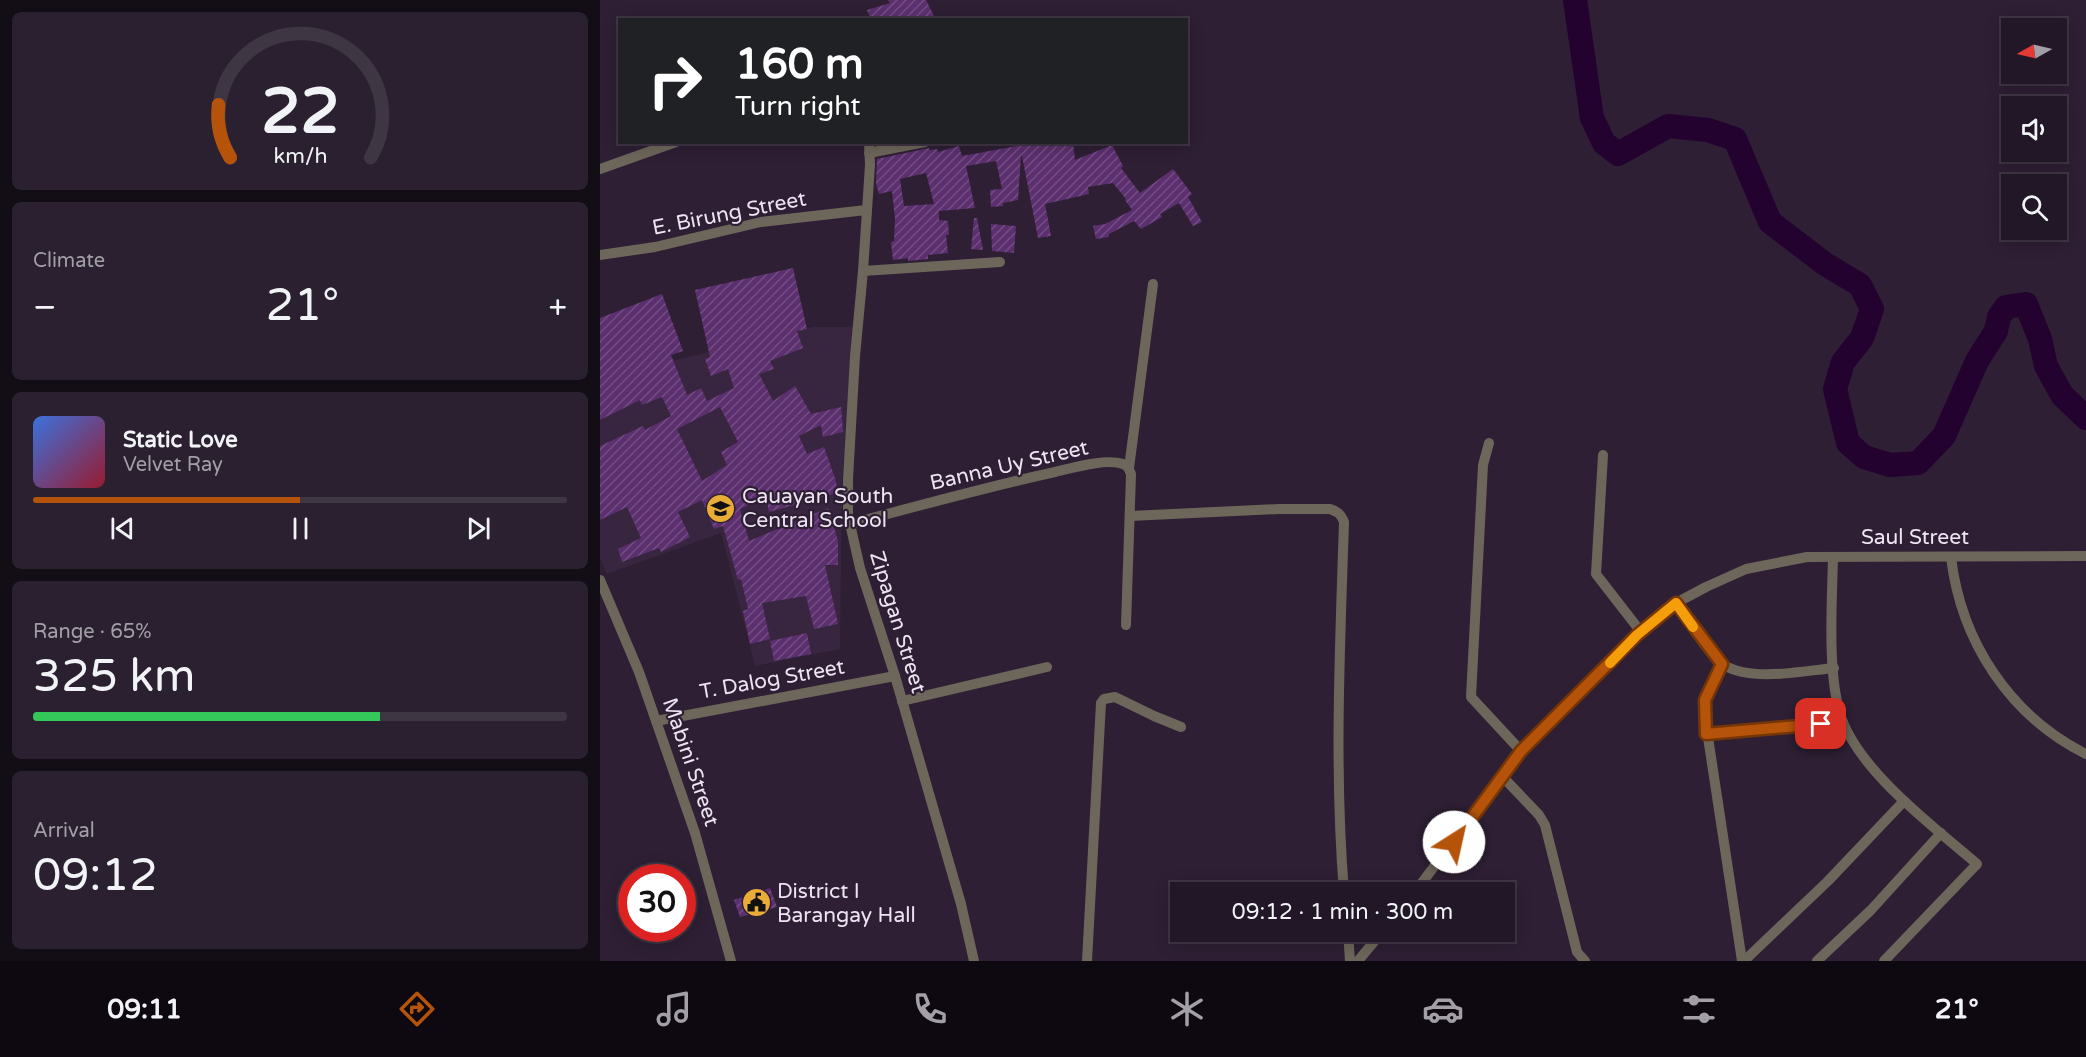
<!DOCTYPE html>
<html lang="en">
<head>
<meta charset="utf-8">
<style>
	body { margin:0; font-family:"Varela Round",sans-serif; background:#2a202f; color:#f1f3f6; height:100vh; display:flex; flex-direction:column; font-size:22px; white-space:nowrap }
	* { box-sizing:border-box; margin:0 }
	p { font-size:20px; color:#a29fa7 }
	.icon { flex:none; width:33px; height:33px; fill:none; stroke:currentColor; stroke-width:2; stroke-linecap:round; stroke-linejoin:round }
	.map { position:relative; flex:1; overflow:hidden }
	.drawer { display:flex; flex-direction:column; gap:12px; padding:12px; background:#130d15; width:600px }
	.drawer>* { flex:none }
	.top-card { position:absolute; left:18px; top:18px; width:570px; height:126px; border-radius:0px; box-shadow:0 3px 15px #0003,0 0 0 2px #3f3644; background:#202124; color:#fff; overflow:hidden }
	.needle { width:39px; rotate:262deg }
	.fabs { position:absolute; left:1401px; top:18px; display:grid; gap:12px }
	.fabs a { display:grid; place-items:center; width:66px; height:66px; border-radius:0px; background:#221727; box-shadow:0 3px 15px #0003,0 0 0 2px #3f3644; font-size:30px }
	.speed { position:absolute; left:18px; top:864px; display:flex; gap:12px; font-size:30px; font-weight:700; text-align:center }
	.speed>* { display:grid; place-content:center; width:78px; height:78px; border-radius:50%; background:#221727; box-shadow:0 3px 15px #0003,0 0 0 2px #3f3644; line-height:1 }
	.speed .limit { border:9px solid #d22; background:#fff; color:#111 }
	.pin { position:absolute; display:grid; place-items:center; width:51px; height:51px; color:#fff; margin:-26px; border-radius:12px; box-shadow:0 3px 9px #0006 }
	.me { position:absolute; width:66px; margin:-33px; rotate:35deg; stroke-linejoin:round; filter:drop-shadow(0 0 4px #0008) }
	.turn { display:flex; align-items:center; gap:21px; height:126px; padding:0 18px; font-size:27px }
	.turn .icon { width:78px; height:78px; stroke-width:2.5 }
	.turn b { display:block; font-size:42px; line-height:51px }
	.big { font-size:45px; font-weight:600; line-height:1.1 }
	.drawer .card { flex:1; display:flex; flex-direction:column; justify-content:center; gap:9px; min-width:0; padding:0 21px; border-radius:9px; background:#2a202f }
	.drawer .dial { align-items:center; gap:0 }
	.dial svg { height:156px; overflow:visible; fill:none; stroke:#3f3644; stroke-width:7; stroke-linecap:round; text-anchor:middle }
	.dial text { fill:#f1f3f6; stroke:none }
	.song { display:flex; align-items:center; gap:18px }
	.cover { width:72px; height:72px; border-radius:9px; background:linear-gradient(135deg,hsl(220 70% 55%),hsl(350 70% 35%)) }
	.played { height:6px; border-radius:3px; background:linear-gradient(90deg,#b45309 50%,#3f3644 50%) }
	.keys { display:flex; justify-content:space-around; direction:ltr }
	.heat { display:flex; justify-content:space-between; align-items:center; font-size:33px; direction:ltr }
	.charge { height:9px; border-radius:4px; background:linear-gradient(90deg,#34c759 65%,#3f3644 0) }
	.trip { position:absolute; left:570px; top:882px; width:345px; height:60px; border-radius:0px; background:#221727; box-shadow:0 3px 15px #0003,0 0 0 2px #3f3644; font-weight:600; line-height:60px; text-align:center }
	.menu { display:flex; height:96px; justify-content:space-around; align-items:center; background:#0e0910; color:#a29fa7 }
	.menu .icon { width:42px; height:42px }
	.menu .current { color:#b45309 }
	.menu b { font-size:27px; color:#f1f3f6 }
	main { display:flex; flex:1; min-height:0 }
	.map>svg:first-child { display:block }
</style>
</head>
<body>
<main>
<section class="drawer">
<div class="card dial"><svg viewBox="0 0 100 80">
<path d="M14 69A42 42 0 1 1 86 69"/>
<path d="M14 69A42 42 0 0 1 8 42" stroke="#b45309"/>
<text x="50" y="56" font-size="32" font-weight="700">22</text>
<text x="50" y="72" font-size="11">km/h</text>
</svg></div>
<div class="card"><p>Climate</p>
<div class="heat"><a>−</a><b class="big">21°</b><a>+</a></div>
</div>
<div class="card">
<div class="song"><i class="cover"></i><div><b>Static Love</b><p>Velvet Ray</p></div></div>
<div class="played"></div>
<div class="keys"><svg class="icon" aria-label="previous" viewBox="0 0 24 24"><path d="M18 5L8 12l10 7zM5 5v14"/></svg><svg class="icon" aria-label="pause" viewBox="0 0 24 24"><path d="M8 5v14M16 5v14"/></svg><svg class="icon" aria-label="next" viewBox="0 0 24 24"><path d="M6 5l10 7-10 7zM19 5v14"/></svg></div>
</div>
<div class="card"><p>Range · 65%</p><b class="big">325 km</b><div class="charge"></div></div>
<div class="card"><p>Arrival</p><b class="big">09:12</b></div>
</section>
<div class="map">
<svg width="1486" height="961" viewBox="0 0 1486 961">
	<defs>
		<pattern id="building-hatch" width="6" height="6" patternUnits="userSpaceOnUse" patternTransform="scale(1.5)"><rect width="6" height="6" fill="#5c2f6f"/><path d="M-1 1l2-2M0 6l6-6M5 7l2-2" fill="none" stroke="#744d84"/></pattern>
	</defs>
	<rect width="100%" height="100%" fill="#2e1f34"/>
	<!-- built -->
	<polygon fill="#382540" points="213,327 252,327 242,483 240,649 155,666 121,533 7,574 0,559 0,391 63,363"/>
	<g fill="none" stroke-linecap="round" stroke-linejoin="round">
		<!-- river -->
		<polyline stroke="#230230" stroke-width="24" points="975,0 992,118 1004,143 1018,154 1068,126 1108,130 1135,139 1170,222 1225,264 1260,285 1272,309 1262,338 1243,362 1235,389 1248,443 1264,457 1290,465 1318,463 1344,436 1377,361 1396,331 1399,317 1406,307 1426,304 1440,339 1446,366 1462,395 1486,418"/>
	</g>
	<!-- building -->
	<g fill="url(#building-hatch)" fill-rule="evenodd">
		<polygon points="288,0 326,0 336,20 271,20 267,10 290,3"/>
		<path d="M438,142L473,143L475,160L512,145L523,166L521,168L540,193L573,169L592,194L588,197L602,222L593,226L579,203L560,214L562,217L541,229L534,221L509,234V237L496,239L493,226L505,224L532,210L525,200L526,199L513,183L488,187L489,194L445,204L451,236L438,238L422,156H421L418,200L403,203V206L391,207L390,190L402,189L396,161L366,166L375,208L339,211V220L348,221L349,235H346L348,253L328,255V259L308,261V258L293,260L291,242L294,241L295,219L292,191L279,194L276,184L277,159L329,148L330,150L337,149L338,152L359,146L362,156ZM326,173L334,204L304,206L300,179Z"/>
		<polygon points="374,218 377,218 383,250 371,249"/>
		<polygon points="391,224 416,226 414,253 392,251"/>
		<path d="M193,268L207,329L197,331L203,348L170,361L174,369L159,374L173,401L195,386L211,414L241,407L243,432L223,437L221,425L199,436L207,454L224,447L236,481L237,493L169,512L166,497L140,509L149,541L228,508L238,541V565H225L238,624L214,629L206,596L162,603L170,639L150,644L143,611L148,609L141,579L138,580L123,526L114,529L102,500L78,512L90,537L61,552L59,548L22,562L18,549L41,538L27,507L0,520V446L43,426L45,430L71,416L62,397L42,405L40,400L0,420V318L62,294L83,351L71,355L87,395L101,388L107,401L134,388L128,369L111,376L105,359L110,357L95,290ZM120,407L138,442L121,452L127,465L102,481L77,429Z"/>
		<polygon points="207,633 211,654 174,661 170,641"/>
		<polygon points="170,888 177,907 140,917 134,900"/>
	</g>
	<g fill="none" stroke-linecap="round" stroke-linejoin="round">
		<!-- minor -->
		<g stroke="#6d665a" stroke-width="10">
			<polyline points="269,142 270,165 263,271 255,356 248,479 248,515 260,568 295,676 361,904 374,961"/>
			<polyline points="269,153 325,142"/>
			<polyline points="0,169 76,142"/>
			<polyline points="0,255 55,247 161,222 266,210"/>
			<polyline points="263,271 400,262"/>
			<polyline points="889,443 883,465 871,697 921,751"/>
			<polyline points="1003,455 996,574 1041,632"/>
			<polyline points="529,468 553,284"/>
			<path d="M530,516L679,509H730C738,512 741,514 744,522C740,646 734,769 744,892"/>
			<path d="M250,524C318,506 386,487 455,472C472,468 506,458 523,464C528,466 529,469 531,474L526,625"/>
			<path d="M1233,557C1232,603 1227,674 1241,717C1260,772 1334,827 1377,864L1284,961"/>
			<path d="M1351,557C1361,642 1410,716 1486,754"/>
			<polyline points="0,580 39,672 95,833 131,961"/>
			<path d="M1076,603C1087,619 1109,656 1124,665C1151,682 1203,671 1234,668"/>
			<polyline points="1122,665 1105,700 1104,711 1142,961"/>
			<polyline points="302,701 447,667"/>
			<polyline points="56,721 295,676"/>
			<polyline points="1106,734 1243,722"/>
			<polyline points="901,775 939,815 945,825 977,952 985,961"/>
			<polyline points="815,892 921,751 1037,635 1076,603 1106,587 1146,569 1207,557 1486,556"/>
			<polyline points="748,932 750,961"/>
			<polyline points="487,961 501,703 504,699 515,697 554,716 581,727"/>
			<polyline points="758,961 782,932"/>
			<polyline points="1144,961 1228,881 1304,801"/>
			<polyline points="1217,961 1271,910 1341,833"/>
		</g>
	</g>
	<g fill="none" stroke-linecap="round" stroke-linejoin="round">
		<defs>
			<polyline id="route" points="854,842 921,751 1037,635 1076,603 1122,664 1105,700 1106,734 1221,724"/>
		</defs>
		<!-- route casing -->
		<use href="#route" stroke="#753606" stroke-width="15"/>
		<!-- route -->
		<use href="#route" stroke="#b45309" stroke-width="10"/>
		<!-- slow -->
		<polyline stroke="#f59e0b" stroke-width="10" points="1010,663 1037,635 1076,603 1093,627"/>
	</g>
	<!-- icons -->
	<defs>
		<symbol id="school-disc" viewBox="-11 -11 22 22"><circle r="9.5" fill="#e8ac37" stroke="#2e1f34"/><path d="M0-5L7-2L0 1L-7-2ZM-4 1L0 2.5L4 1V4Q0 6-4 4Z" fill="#111"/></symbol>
		<symbol id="civic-disc" viewBox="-11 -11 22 22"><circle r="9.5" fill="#e8ac37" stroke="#2e1f34"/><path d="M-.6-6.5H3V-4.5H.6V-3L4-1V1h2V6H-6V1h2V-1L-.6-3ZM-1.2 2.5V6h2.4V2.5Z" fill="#111"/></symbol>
	</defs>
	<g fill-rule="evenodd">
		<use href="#school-disc" x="104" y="492" width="33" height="33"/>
		<use href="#civic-disc" x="140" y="886" width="33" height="33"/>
	</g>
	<g text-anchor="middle" stroke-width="4.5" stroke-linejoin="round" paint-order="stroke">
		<!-- street labels -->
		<g font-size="21" fill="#ede4f2" stroke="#2e1f34">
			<text transform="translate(129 213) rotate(-11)" y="7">E. Birung Street</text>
			<text transform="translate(409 465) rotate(-13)" y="7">Banna Uy Street</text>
			<text x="1315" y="544">Saul Street</text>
			<text transform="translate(298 622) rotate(73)" y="7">Zipagan Street</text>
			<text transform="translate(172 679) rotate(-10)" y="7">T. Dalog Street</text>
			<text transform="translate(91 762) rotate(71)" y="7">Mabini Street</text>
		</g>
		<!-- poi labels -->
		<g font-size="21" fill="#ede4f2" stroke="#2e1f34" text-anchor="start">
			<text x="142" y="503">Cauayan South<tspan x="142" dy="24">Central School</tspan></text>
			<text x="177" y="898">District I<tspan x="177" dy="24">Barangay Hall</tspan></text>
		</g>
	</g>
</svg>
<div class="fabs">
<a><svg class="needle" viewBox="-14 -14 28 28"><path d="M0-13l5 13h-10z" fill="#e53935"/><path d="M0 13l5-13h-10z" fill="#a29fa7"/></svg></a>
<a><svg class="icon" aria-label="sound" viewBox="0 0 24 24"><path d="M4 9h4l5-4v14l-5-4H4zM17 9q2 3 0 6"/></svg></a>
<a><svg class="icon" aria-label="search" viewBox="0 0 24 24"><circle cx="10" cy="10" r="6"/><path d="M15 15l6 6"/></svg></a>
</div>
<div class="speed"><div class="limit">30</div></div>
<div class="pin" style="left:1221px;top:724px;background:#d93025"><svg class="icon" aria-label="arrive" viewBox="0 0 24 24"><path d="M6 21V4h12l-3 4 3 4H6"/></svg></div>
<svg class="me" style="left:854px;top:842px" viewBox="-20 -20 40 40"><circle r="19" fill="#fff"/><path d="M0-13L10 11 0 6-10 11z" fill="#b45309"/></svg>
<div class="trip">09:12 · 1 min · 300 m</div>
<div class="top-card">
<div class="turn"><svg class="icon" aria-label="right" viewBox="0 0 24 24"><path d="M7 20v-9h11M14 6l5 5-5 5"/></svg><div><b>160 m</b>Turn right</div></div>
</div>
</div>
</main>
<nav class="menu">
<b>09:11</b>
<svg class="icon current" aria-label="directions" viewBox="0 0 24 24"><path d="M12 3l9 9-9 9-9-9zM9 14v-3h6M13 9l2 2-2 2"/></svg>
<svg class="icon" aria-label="music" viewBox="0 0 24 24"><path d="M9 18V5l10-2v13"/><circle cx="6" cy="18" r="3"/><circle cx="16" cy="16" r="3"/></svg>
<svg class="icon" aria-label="phone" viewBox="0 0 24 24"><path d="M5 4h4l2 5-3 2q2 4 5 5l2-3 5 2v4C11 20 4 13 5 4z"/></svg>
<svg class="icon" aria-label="climate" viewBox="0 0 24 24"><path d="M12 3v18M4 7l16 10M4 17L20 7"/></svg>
<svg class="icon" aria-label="car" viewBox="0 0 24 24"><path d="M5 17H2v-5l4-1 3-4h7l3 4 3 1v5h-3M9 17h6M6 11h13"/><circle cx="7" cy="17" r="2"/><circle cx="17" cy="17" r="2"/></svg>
<svg class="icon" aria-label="filters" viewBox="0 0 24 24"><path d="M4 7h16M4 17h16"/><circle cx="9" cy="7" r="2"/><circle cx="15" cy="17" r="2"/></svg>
<b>21°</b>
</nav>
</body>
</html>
